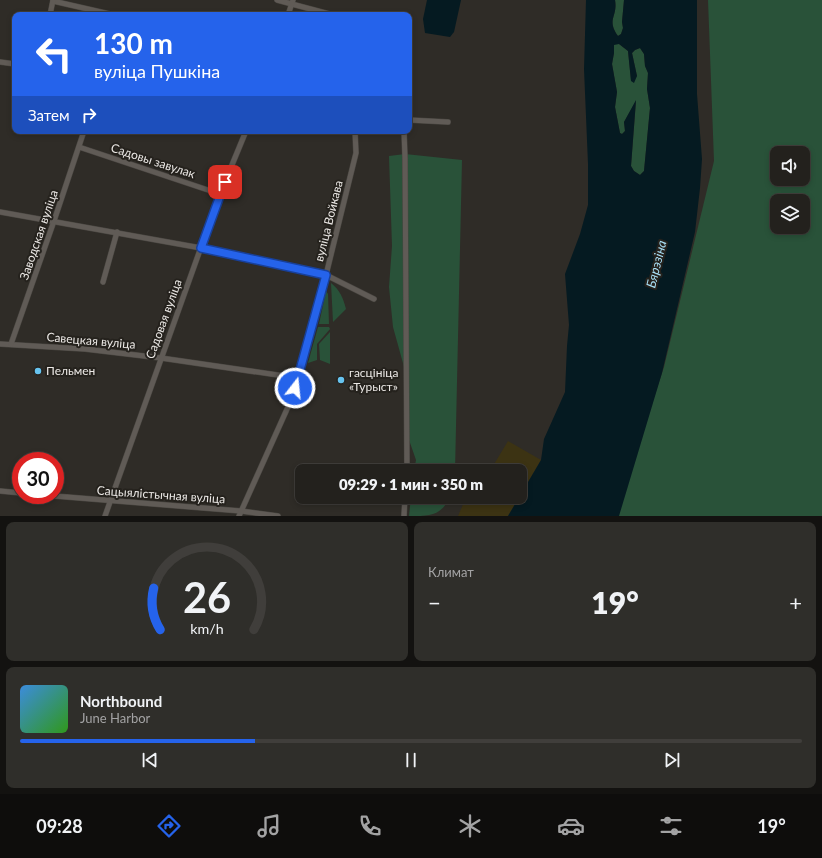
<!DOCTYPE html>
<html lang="ru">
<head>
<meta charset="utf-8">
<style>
	body { margin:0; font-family:Lato,sans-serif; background:#2f2e2a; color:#f1f3f6; height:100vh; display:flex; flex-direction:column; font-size:15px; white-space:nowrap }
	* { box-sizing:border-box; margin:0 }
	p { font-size:13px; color:#a3a3a4 }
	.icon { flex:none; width:22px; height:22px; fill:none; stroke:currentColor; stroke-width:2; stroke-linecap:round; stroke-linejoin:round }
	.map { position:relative; height:516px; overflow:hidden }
	.drawer { display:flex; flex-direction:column; gap:6px; padding:6px; background:#131210; flex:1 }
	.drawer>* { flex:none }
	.hud { position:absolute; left:12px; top:12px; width:400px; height:122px; border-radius:8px; box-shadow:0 2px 6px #0003,0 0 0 1px #403e3b; background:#2563eb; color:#fff; overflow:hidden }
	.controls { position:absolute; left:770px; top:146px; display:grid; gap:8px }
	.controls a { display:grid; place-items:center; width:40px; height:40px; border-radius:8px; background:#23211d; box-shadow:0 2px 6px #0003,0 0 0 1px #403e3b; font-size:20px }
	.speed { position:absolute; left:12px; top:452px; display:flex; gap:8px; font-size:20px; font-weight:700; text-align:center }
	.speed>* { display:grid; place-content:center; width:52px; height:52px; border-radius:50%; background:#23211d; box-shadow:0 2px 6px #0003,0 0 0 1px #403e3b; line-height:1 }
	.speed .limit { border:6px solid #d22; background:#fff; color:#111 }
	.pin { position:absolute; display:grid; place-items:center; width:34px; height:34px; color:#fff; margin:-17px; border-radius:8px; box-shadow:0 2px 6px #0006 }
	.me { position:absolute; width:44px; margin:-22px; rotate:16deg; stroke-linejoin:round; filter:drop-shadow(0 0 3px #0008) }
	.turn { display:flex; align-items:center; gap:14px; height:84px; padding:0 16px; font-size:18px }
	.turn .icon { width:52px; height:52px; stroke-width:2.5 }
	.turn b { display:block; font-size:28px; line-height:34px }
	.then { display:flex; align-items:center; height:38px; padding:0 16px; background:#0003; gap:8px; font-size:15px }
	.big { font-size:30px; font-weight:800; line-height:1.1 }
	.drawer .widget { flex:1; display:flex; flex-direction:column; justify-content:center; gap:6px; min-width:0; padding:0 14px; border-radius:8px; background:#2f2e2a }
	.drawer .dial { align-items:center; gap:0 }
	.dial svg { height:104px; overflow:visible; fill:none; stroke:#403e3b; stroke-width:7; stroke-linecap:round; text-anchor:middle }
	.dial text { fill:#f1f3f6; stroke:none }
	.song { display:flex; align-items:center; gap:12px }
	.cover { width:48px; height:48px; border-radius:6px; background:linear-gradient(135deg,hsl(210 70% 55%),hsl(110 70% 35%)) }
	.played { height:4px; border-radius:2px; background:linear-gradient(90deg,#2563eb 30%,#403e3b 30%) }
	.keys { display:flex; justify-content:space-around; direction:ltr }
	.heat { display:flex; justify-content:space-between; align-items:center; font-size:22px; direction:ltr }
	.drawer .tiles { flex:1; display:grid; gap:6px; grid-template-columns:1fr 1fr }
	.widget:last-child { grid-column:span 2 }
	.trip { position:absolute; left:295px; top:464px; width:232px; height:40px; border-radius:8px; background:#23211d; box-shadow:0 2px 6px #0003,0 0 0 1px #403e3b; font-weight:800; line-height:40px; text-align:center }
	.tab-bar { display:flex; height:64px; justify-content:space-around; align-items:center; background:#0e0d0c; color:#a3a3a4 }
	.tab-bar .icon { width:28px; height:28px }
	.tab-bar .active { color:#2563eb }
	.tab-bar b { font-size:18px; color:#f1f3f6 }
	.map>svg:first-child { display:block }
</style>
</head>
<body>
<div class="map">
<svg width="822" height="516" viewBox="0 0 822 516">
	<rect width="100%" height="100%" fill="#2f2c27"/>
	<!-- green -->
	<g fill="#295239" fill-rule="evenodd">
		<path d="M615,0H624L622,22L623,28L621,34L618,36C606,19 618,17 615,0Z"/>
		<path d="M708,0H822V516H615L664,367L714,161ZM777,153H803V179H777ZM777,201H803V227H777Z"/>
		<polygon points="614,44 619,44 628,51 631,80 637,76 632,53 635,50 640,48 644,54 645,66 648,73 647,89 650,108 644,171 640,175 634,171 631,166 636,101 624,122 625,131 622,134 620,133 615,107 617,92 612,64 614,53"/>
		<polygon points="405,154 462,160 455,471 414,471 416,460 408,437 406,374 393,327 389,287 392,246 389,156"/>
		<path d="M331,283C340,290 343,298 346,309L333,322Z"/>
		<polygon points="326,291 328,294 329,324 319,324"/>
		<polygon points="318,327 329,327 330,329 317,344 317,360 308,363"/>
		<polygon points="330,332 330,364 320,360 319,344"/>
		<path d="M411,497H451C439,516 432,516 409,516Z"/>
	</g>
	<!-- sand -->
	<g fill="#3c3313">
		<polygon points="508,441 541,460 520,496 520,471 490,471"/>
		<polygon points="468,497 520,497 508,516 458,516 464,502"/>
	</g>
	<!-- water -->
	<g fill="#051a21" fill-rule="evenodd">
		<polygon points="427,0 461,0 454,32 450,37 425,33 423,19"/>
		<path d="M586,0H615C618,17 606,19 618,36L621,34L623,28L622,22L624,0H697V94L702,159L700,188L695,232L662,373L619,516H508L541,460L544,439L565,392L567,346L569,325L565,274L580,234L588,205V164L584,69ZM619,44L628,51L631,81L634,83L637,76L632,53L635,50L640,48L644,54L645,66L648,73L647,89L650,108L644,171L640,175L634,171L631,166L636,100L624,122L625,131L622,134L620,133L615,107L617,92L612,64L614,53V45Z"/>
	</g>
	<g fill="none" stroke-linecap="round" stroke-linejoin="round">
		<defs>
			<g id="street">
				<polyline points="277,0 333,15"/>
				<polyline points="53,1 114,15"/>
				<polyline points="50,15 53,0"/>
				<polyline points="288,15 293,0"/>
				<polyline points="0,62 15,64"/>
				<polyline points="409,120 448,122"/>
				<polyline points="404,131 405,158 407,471"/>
				<polyline points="79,147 220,194"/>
				<polyline points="0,212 201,248 326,275 374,299"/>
				<polyline points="103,282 117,232"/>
				<polyline points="0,344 85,349 161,358 298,378"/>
				<polyline points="11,344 54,221 84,131"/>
				<polyline points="0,491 21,493"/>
				<polyline points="42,495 241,511 278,516"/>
				<polyline points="105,516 220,194 246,131"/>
				<polyline points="239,516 292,398 326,275 356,153 355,131"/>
				<polyline points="404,516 405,497"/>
			</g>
		</defs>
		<!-- street casing -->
		<use href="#street" stroke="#4a4742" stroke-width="6"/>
		<!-- street -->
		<use href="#street" stroke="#605b56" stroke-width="5"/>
	</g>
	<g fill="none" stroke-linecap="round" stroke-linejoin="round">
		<defs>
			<polyline id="route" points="225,182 201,248 326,275 295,388"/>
		</defs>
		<!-- route casing -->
		<use href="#route" stroke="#184099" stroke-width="10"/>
		<!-- route -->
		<use href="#route" stroke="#2563eb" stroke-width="7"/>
	</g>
	<!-- markers -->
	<g fill="#67c4f0" stroke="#25221d" stroke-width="1.5">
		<circle cx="38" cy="371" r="4"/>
		<circle cx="341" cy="380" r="4"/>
	</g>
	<g text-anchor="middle" stroke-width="4" stroke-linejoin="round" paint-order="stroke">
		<!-- street labels -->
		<g font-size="12" fill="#ebe8e5" stroke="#25221d">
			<text transform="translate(153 161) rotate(18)" y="4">Садовы завулак</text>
			<text transform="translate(329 221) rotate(-76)" y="4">вуліца Войкава</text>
			<text transform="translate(39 235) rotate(-71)" y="4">Заводская вуліца</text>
			<text transform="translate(164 319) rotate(-70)" y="4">Садовая вуліца</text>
			<text transform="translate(91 341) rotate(5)" y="4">Савецкая вуліца</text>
			<text transform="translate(161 495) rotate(4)" y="4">Сацыялістычная вуліца</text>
		</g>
		<!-- poi labels -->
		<g font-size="12" fill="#ebe8e5" stroke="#25221d" text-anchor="start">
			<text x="46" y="375">Пельмен</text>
			<text x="349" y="377">гасцініца<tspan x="349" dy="14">«Турыст»</tspan></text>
		</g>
		<!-- water labels -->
		<g font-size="13" font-style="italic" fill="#a8dff5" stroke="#25221d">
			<text transform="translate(656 264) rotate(-76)" y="5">Бярэзіна</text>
		</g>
	</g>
</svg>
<div class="controls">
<a><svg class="icon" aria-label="sound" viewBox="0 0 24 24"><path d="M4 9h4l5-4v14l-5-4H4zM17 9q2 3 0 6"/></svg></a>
<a><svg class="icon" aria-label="layers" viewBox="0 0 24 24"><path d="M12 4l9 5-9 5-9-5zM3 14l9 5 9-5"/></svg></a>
</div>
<div class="speed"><div class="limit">30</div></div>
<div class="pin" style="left:225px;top:182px;background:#d93025"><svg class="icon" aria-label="arrive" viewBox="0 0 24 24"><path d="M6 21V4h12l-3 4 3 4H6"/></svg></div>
<svg class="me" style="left:295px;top:388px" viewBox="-20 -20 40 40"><circle r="17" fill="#2563eb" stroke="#fff" stroke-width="3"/><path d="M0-11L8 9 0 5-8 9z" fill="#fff"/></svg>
<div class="trip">09:29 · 1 мин · 350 m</div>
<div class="hud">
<div class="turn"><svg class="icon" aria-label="left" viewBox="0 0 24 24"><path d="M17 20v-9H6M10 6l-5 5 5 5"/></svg><div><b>130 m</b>вуліца Пушкіна</div></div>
<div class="then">Затем<svg class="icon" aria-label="right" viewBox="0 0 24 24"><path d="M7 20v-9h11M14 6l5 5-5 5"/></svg></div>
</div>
</div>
<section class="drawer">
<div class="tiles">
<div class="widget dial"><svg viewBox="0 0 100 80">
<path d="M14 69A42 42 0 1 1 86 69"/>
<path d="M14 69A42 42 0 0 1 9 37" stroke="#2563eb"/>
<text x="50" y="56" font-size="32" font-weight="700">26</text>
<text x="50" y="72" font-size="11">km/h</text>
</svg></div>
<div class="widget"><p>Климат</p>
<div class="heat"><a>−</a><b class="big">19°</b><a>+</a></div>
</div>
<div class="widget">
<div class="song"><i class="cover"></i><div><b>Northbound</b><p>June Harbor</p></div></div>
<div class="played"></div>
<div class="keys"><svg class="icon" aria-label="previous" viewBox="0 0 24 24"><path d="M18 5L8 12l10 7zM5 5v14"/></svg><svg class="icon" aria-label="pause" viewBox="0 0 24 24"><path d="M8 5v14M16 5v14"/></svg><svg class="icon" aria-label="next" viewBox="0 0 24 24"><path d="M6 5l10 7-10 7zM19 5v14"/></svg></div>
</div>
</div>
</section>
<nav class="tab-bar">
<b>09:28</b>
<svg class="icon active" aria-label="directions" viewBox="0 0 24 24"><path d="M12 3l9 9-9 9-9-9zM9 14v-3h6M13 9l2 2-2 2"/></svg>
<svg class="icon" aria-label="music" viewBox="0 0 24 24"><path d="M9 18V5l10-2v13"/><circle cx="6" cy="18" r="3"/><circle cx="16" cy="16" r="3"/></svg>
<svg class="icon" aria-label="phone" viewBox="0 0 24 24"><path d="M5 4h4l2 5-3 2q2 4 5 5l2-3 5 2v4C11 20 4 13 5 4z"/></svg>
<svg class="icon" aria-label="climate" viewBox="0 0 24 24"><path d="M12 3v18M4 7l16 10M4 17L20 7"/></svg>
<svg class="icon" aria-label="car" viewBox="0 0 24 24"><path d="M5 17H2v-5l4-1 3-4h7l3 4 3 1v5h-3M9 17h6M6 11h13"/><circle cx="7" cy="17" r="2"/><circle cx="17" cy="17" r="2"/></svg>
<svg class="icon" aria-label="filters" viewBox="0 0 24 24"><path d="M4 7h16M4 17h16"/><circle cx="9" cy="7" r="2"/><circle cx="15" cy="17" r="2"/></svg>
<b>19°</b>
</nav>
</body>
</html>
